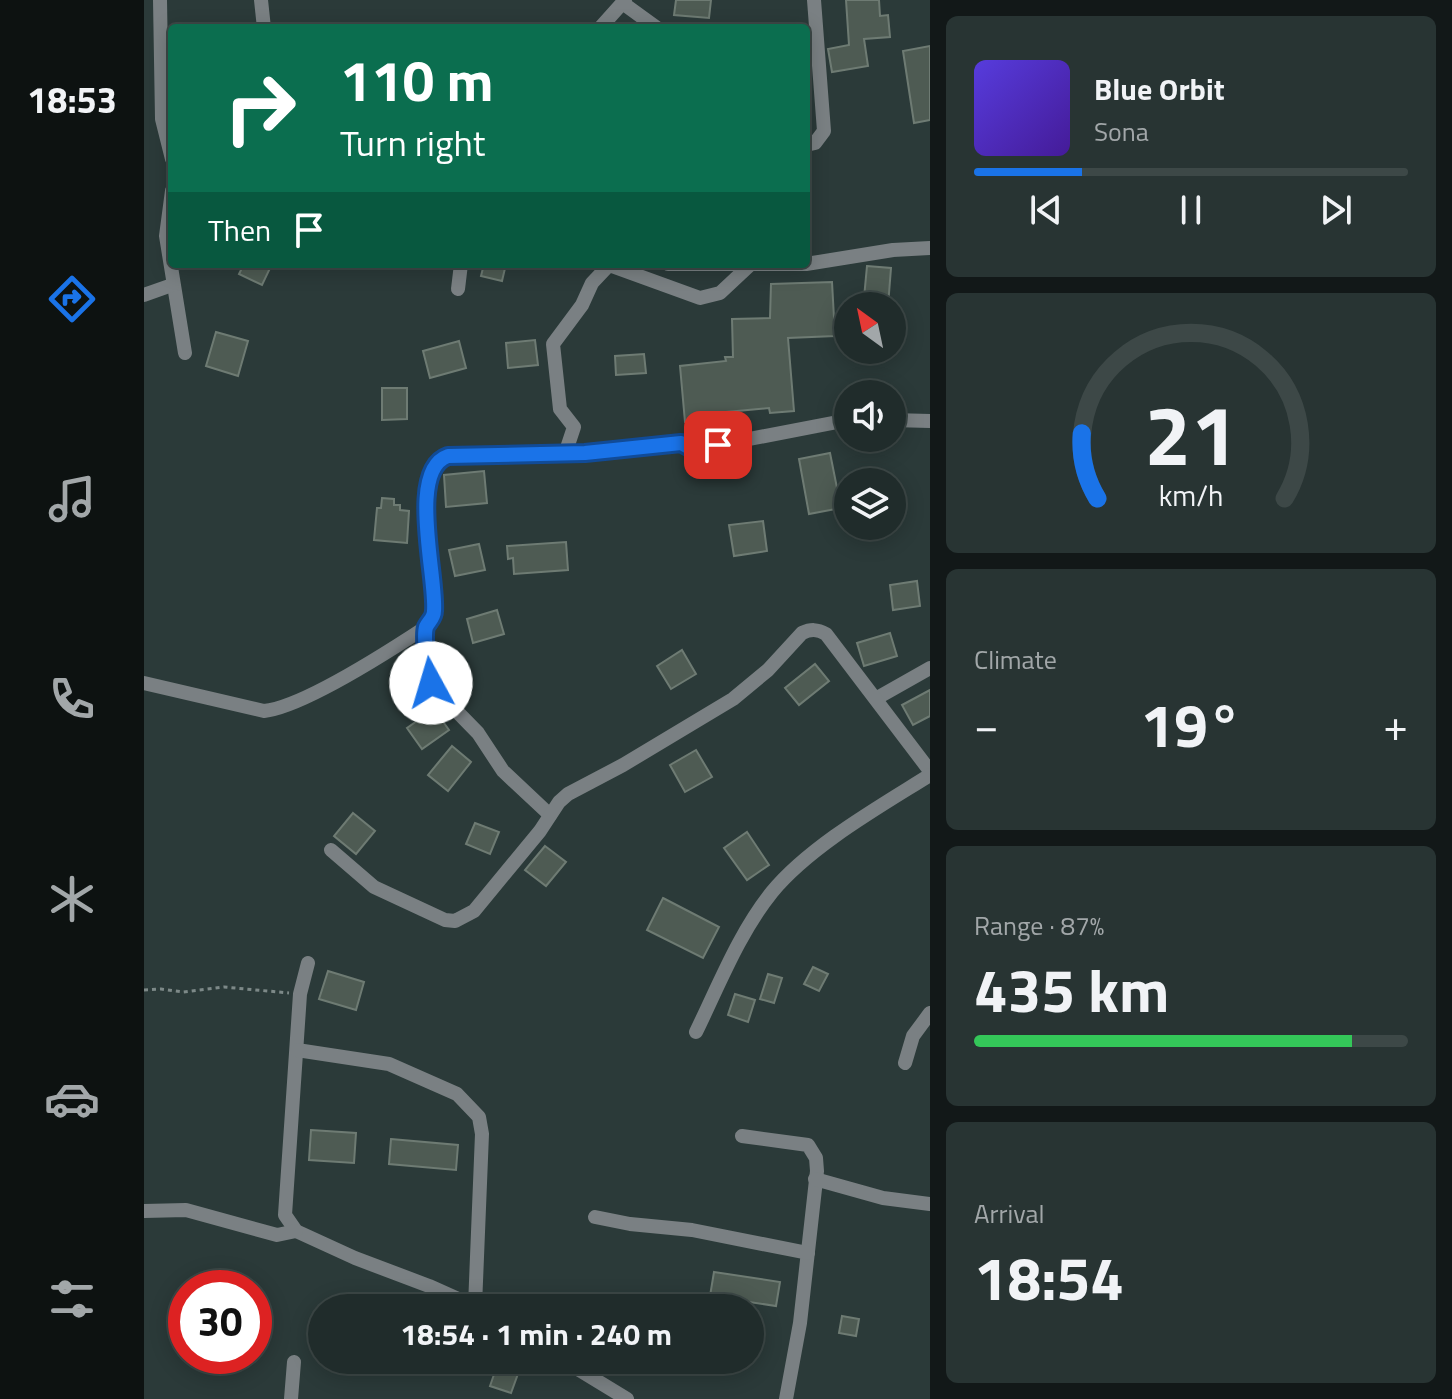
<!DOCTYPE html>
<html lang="en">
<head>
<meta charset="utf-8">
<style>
	body { margin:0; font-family:"Titillium Web",sans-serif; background:#283433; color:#f1f3f6; height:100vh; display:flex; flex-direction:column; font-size:30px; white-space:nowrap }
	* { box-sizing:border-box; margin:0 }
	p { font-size:26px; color:#a2a7a9 }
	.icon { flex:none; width:44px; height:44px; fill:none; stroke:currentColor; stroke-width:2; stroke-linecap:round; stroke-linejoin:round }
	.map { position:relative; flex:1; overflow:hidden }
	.panel { display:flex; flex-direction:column; gap:16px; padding:16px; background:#121818; width:522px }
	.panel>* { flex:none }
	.guide { position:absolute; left:24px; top:24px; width:642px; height:244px; border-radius:8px; box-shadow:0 4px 20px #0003,0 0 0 2px #3d4847; background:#0b6e4f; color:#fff; overflow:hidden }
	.needle { width:52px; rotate:327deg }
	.buttons { position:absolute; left:690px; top:292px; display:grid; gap:16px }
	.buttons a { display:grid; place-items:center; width:72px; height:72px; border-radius:50%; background:#202c2b; box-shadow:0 4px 20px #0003,0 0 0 2px #3d4847; font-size:40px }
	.speed { position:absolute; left:24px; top:1270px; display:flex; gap:16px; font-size:40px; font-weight:700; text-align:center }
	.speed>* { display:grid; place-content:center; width:104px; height:104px; border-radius:50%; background:#202c2b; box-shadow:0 4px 20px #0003,0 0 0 2px #3d4847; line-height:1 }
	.speed .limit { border:12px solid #d22; background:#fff; color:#111 }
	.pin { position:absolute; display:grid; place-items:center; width:68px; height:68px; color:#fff; margin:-34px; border-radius:16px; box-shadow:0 4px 12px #0006 }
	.me { position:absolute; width:88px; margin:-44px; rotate:354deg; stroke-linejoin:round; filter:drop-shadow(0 0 6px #0008) }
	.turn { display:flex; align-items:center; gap:28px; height:168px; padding:0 40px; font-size:36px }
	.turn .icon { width:104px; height:104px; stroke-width:2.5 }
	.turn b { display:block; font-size:56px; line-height:68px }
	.then { display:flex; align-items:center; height:76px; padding:0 40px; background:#0003; gap:16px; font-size:30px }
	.big { font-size:60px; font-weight:700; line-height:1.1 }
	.panel .card { flex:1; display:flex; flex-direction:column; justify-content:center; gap:12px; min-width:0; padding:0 28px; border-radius:12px; background:#283433 }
	.panel .dial { align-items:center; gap:0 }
	.dial svg { height:208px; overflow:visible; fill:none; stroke:#3d4847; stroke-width:7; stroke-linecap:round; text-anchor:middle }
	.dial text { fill:#f1f3f6; stroke:none }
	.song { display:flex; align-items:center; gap:24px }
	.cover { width:96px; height:96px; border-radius:12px; background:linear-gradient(135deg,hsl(250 70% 55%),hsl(260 70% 35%)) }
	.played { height:8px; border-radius:4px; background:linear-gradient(90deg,#1a73e8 25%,#3d4847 25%) }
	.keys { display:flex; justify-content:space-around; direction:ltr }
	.heat { display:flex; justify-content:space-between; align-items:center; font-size:44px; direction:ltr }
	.charge { height:12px; border-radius:6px; background:linear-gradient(90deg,#34c759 87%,#3d4847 0) }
	.trip { position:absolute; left:164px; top:1294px; width:456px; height:80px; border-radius:40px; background:#202c2b; box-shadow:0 4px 20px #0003,0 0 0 2px #3d4847; font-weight:700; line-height:80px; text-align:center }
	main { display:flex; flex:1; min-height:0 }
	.dock { display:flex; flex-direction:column; width:144px; justify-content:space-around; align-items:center; background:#0d1211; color:#a2a7a9 }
	.dock .icon { width:56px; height:56px }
	.dock .current { color:#1a73e8 }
	.dock b { font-size:36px; color:#f1f3f6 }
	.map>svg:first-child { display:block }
</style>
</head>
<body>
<main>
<nav class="dock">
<b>18:53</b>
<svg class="icon current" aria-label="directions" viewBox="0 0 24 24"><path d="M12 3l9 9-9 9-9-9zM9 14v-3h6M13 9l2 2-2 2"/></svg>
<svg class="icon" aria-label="music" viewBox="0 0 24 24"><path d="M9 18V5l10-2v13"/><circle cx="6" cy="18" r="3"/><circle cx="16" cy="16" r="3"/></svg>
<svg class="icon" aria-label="phone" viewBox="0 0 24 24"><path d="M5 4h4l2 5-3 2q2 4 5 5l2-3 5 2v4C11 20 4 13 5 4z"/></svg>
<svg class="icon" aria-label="climate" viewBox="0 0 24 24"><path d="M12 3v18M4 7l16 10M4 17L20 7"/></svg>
<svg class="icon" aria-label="car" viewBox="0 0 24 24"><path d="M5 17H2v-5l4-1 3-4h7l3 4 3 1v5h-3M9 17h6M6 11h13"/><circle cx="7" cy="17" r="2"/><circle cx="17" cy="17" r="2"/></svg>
<svg class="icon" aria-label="filters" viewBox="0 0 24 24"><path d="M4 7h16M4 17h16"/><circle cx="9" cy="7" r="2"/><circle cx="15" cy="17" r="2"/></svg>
</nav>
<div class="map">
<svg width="786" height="1399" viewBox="0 0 786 1399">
	<rect width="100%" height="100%" fill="#2b3a39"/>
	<!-- building -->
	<g fill="#4e5b53" stroke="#6e7b73" stroke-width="2">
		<polygon points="532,0 567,0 565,18 530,15"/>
		<polygon points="702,0 735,0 736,16 744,15 746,37 720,39 724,66 688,72 684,49 705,45"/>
		<polygon points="786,46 786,120 770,123 759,51"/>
		<polygon points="100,264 128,264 118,285 95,274"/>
		<polygon points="340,264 362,264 358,281 337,276"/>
		<polygon points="723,266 747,268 744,306 724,306 724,298 720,298"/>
		<polygon points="688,282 691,336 644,338 650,411 626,413 625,408 572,413 573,418 541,422 536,366 582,361 581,357 589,357 588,319 626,318 627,284"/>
		<polygon points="72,332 104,341 94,376 62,366"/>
		<polygon points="391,340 394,365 364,368 362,343"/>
		<polygon points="315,341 322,368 286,378 279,351"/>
		<polygon points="500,354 502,373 472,375 471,356"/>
		<polygon points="238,388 263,388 263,419 238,420"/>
		<polygon points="686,453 697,508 665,514 655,459"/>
		<polygon points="340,471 343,503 302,507 300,475"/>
		<polygon points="238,498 250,499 250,505 256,505 256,510 265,511 263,543 230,540 233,508 237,508"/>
		<polygon points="619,521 623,551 590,556 585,525"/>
		<polygon points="422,542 424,570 370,574 369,558 364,559 363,546"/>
		<polygon points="335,544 341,570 311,576 305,550"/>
		<polygon points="773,581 776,606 749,610 746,585"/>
		<polygon points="353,610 360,634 329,643 323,619"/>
		<polygon points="746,633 753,656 720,666 713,643"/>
		<polygon points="538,650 552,674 527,689 513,666"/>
		<polygon points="671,664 685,681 655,705 641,688"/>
		<polygon points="786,690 786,716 769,725 758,705"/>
		<polygon points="290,709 305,730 278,749 263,728"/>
		<polygon points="308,746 327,762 304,791 284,775"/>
		<polygon points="552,750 568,777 541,792 526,765"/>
		<polygon points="209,813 231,831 212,854 190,836"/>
		<polygon points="331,823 355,832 346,854 322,844"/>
		<polygon points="603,832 625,865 603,880 580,848"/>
		<polygon points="401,846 422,862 402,886 381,870"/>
		<polygon points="519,898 575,927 559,958 503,930"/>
		<polygon points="669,967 684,974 675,991 660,984"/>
		<polygon points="184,971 220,982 212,1010 175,999"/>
		<polygon points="624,974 638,978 630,1003 616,999"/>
		<polygon points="591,994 611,1000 604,1022 584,1015"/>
		<polygon points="167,1130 212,1133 210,1163 165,1160"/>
		<polygon points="247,1139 314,1145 312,1170 245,1164"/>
		<polygon points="570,1272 636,1282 632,1306 566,1296"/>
		<polygon points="698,1316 715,1319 712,1336 695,1333"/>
		<polygon points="551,1360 568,1360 566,1374 549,1372"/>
		<polygon points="354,1363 375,1371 367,1393 346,1386"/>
	</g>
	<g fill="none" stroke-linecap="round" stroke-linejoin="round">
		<!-- path -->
		<polyline stroke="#7d8988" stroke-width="3" stroke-dasharray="4 4" stroke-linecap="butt" points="0,990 17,989 39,992 80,987 145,993"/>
		<!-- minor -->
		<g stroke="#7a8083" stroke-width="14">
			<polyline points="16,0 18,119 28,159"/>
			<polyline points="117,0 120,28"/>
			<polyline points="480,4 513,28"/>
			<polyline points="456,28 481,0"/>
			<polyline points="662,145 671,143 680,131 670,0"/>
			<polyline points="28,191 22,236 41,353"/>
			<polyline points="524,264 660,264"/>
			<polyline points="662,264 749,250 786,248"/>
			<polyline points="314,289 317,264"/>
			<polyline points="0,295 28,285"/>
			<polyline points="748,420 786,421"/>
			<polyline points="421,454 430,427 416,409 409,344 438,305 448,283 465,265 556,298 576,293 607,264"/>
			<polyline points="282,627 284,675 291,689 334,733 359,771 406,815"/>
			<path d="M0,683L120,711C159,707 247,650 282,627C311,593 252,474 304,456L441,453L537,443L553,452L574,445L704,420"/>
			<polyline points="733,698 786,668"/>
			<path d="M187,850L230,887L301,920L311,921L330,911L396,831L415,802L424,794L479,765L589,699L624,670L658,633C667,629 673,629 682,634L786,771"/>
			<polyline points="164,963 156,994 141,1215 152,1231 211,1258 285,1286 334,1308"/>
			<path d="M552,1032C575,985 595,933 628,892C666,846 735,807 786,775"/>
			<polyline points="153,1050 245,1064 313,1094 335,1117 338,1134 331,1306"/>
			<polyline points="761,1063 769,1036 786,1013"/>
			<polyline points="598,1136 664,1145 672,1158 673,1171 656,1323 642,1399"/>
			<polyline points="671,1179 739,1198 786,1204"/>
			<polyline points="0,1211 42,1210 133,1235 152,1231"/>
			<polyline points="451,1217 486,1224 548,1230 664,1253"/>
			<polyline points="419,1360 483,1399"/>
			<polyline points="147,1399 150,1362"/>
		</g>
	</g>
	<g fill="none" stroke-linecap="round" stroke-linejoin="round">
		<defs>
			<path id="route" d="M287,683C284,673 279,637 282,627C285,621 290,618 290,611C293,577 263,470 304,456L441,453L537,443L553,452L574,445"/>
		</defs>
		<!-- route casing -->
		<use href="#route" stroke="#114b97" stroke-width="20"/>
		<!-- route -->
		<use href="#route" stroke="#1a73e8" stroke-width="14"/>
	</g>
</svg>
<div class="buttons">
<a><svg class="needle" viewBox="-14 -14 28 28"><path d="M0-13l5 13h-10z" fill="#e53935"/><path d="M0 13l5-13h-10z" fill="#a2a7a9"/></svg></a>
<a><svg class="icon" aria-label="sound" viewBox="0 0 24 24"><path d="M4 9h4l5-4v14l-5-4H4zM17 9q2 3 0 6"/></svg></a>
<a><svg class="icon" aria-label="layers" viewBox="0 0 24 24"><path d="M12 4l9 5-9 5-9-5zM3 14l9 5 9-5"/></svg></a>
</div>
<div class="speed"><div class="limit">30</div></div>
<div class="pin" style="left:574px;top:445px;background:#d93025"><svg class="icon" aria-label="arrive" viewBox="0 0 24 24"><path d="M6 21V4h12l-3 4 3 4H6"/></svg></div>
<svg class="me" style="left:287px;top:683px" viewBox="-20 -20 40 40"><circle r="19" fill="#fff"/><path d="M0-13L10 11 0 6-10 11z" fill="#1a73e8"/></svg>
<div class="trip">18:54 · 1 min · 240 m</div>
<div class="guide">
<div class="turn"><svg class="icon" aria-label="right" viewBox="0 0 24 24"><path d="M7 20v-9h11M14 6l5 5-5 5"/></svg><div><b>110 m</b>Turn right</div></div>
<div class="then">Then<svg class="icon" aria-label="arrive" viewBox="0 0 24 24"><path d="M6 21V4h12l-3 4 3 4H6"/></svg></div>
</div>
</div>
<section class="panel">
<div class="card">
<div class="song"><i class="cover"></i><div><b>Blue Orbit</b><p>Sona</p></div></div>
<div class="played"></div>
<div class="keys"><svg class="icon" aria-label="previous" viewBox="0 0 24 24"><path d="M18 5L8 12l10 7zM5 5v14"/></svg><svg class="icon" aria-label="pause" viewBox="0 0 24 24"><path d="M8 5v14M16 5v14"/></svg><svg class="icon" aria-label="next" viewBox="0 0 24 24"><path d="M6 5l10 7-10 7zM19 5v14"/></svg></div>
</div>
<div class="card dial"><svg viewBox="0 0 100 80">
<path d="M14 69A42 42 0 1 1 86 69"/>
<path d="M14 69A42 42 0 0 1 8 44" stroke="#1a73e8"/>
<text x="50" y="56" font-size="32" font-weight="700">21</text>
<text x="50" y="72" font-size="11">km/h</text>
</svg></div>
<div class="card"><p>Climate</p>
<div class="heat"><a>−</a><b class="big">19°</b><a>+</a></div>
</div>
<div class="card"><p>Range · 87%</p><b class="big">435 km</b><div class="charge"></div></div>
<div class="card"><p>Arrival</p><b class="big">18:54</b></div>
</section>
</main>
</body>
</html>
